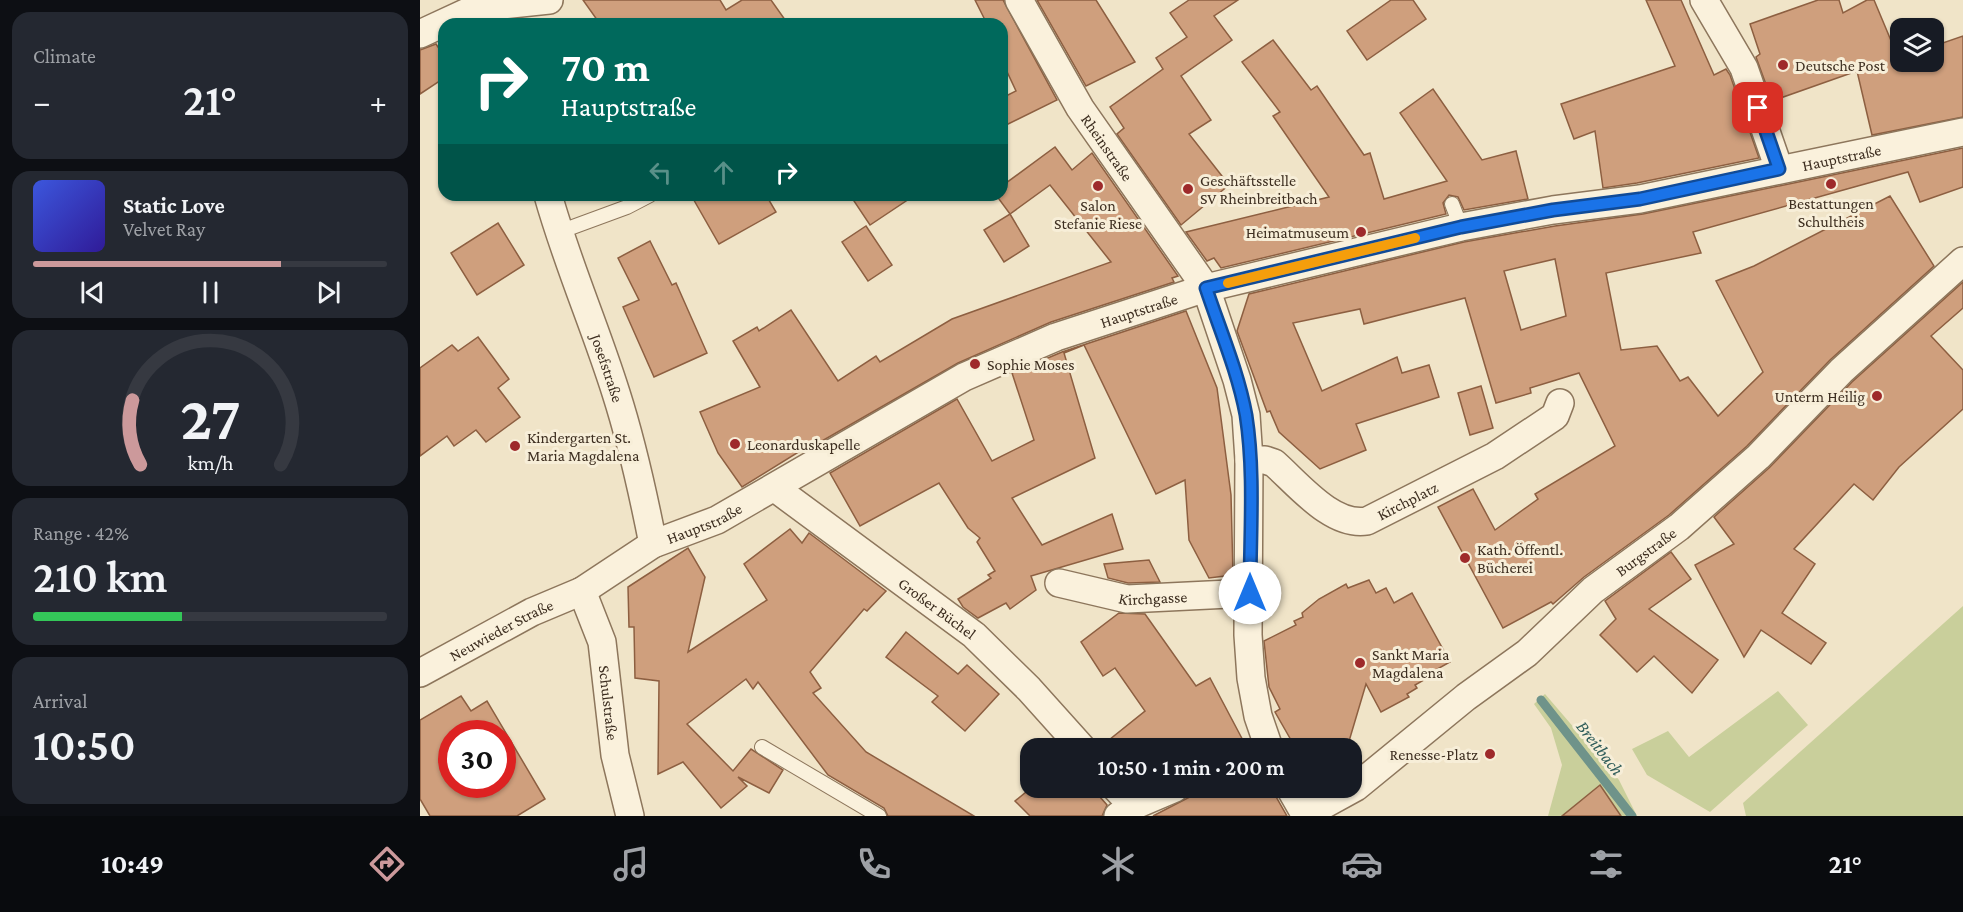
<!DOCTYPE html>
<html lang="en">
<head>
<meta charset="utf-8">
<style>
	body { margin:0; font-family:"Crimson Pro",serif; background:#242831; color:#f1f3f6; height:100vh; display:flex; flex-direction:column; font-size:22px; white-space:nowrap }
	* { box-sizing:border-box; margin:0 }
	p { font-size:20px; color:#9ea1a6 }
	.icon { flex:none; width:33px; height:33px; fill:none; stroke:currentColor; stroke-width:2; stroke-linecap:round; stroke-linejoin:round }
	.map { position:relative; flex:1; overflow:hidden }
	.drawer { display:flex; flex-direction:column; gap:12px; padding:12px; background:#0d0f14; width:420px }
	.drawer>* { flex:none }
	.guide { position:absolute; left:18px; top:18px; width:570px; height:183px; border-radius:18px; box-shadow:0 2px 4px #0004; background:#00695c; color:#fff; overflow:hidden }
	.controls { position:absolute; left:1470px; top:18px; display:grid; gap:12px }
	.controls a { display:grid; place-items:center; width:54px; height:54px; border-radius:12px; background:#171b24; box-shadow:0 2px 4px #0004; font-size:30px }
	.speed { position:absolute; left:18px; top:720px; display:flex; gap:12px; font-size:30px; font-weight:700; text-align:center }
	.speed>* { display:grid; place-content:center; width:78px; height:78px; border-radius:50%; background:#171b24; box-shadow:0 2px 4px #0004; line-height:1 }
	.speed .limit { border:9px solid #d22; background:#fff; color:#111 }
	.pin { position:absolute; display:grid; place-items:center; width:51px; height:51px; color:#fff; margin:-26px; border-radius:12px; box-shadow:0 3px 9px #0006 }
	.me { position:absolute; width:66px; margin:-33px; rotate:0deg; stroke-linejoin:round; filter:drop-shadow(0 0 4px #0008) }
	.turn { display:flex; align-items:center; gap:21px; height:126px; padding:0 24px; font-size:27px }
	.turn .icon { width:78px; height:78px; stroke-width:2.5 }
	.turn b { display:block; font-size:42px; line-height:51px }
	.lanes { display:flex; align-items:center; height:57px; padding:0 24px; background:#0003; justify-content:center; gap:30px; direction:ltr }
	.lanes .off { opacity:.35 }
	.big { font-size:45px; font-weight:600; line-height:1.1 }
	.drawer .tile { flex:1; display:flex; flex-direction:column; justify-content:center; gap:9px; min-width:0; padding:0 21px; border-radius:18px; background:#242831 }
	.drawer .dial { align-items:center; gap:0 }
	.dial svg { height:156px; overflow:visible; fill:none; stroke:#363941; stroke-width:7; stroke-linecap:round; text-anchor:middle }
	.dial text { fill:#f1f3f6; stroke:none }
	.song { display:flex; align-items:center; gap:18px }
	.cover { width:72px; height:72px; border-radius:9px; background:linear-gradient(135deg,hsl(230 70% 55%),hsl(250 70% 35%)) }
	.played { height:6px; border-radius:3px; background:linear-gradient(90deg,#cc999b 70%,#363941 70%) }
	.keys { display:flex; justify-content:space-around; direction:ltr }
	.heat { display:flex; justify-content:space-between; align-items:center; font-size:33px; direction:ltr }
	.charge { height:9px; border-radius:4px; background:linear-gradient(90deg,#34c759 42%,#363941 0) }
	.trip { position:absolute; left:600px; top:738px; width:342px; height:60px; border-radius:18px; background:#171b24; box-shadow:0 2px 4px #0004; font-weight:600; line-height:60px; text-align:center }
	.menu { display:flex; height:96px; justify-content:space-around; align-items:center; background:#090b0e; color:#9ea1a6 }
	.menu .icon { width:42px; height:42px }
	.menu .selected { color:#cc999b }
	.menu b { font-size:27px; color:#f1f3f6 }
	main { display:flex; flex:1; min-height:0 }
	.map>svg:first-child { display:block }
</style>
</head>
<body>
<main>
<section class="drawer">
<div class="tile"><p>Climate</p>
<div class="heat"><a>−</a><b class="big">21°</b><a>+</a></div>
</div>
<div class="tile">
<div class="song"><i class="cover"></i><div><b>Static Love</b><p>Velvet Ray</p></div></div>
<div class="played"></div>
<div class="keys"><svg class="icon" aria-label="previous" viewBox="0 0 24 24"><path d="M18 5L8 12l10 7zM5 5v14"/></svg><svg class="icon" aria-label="pause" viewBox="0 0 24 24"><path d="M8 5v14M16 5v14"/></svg><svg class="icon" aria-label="next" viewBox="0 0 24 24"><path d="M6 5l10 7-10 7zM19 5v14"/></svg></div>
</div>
<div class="tile dial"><svg viewBox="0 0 100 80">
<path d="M14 69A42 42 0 1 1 86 69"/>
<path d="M14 69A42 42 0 0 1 10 36" stroke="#cc999b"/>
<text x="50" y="56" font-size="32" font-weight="700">27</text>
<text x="50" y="72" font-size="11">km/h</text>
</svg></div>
<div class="tile"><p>Range · 42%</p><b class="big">210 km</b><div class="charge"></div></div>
<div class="tile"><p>Arrival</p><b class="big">10:50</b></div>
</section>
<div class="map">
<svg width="1543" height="816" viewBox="0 0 1543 816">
	<rect width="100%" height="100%" fill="#f0e4c8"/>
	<!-- green -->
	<g fill="#c9cf9b">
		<polygon points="1543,606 1543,816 1326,816 1323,803"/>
		<polygon points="1358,691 1388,725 1290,812 1227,775 1212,749 1248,731 1269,757"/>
		<polygon points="1125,694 1199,780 1217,816 1128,816 1142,765 1131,728 1114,704"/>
	</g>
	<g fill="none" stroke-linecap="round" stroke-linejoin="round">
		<!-- stream -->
		<polyline stroke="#6f938a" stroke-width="9" points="1121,700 1212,816"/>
	</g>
	<!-- building -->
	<g fill="#cf9f7d" stroke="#8d5f41" stroke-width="1.5" fill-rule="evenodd">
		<polygon points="163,0 300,0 306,10 322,0 351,0 368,24 180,24"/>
		<polygon points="555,0 583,0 637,100 582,127 582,98 596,91 582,61 582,24 567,24"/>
		<polygon points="617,0 676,0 715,62 666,86"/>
		<polygon points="769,0 818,0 794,16 812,40 761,76 791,120 769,134 809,185 761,225 697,134 704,128 690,107 743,69 736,58 767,37 750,13"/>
		<polygon points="971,0 993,0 1006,19 947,60 927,31"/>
		<polygon points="1226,0 1261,0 1294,75 1306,69 1310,75 1339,158 1217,183 1183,188 1175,131 1154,139 1141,104 1255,66"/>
		<polygon points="1398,0 1419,0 1423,13 1447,0 1454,0 1480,62 1514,62 1514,46 1543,36 1543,117 1452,135 1437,71 1352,101 1336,57 1340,54 1330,24"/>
		<polygon points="853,40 891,90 897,86 944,155 950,153 964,199 1027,181 980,113 1013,89 1062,160 1096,151 1108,199 1044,210 1038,197 1029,195 1023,203 1026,214 801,268 794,258 787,261 766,232 909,197 853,116 860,112 822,62"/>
		<polygon points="16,44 24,56 24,78 0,94 0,50"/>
		<polygon points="635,147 652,170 672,153 758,276 752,278 754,282 631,322 538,363 395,445 393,443 322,487 298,453 280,412 340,387 313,341 337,327 339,331 371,310 418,381 456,356 460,362 532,319 691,262 630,185 590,214 576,195 582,195 582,186"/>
		<path d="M1543,148V187L1500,202L1488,172L1273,232L1281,253L1186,273L1201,350L1237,346L1260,381L1268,377L1298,416L1343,372L1296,281L1334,266L1470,196L1514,266L1410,360L1327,446L1249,515L1164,577L1133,604L1131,602L1083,628L1018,507L1053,489L1075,530L1118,499L1115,494L1195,446L1159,373L1110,388L1111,393L1076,403L1045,298L944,324L940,309L873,323L902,391L977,357L982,373L1009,365L1019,397L936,424L946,450L900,469L859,432L850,411L847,412L817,331L829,294L1044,242L1135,226L1223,214ZM1135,259L1146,316L1101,330L1084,271Z"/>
		<polygon points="271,195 346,195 356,212 299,244"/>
		<polygon points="430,195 495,195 450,225"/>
		<polygon points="590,214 609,246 584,262 564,230"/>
		<polygon points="78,223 104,265 57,295 31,253"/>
		<polygon points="446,226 472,265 448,281 422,242"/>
		<polygon points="230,241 252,285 256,283 287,353 234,377 203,307 219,300 198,258"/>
		<polygon points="1543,282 1543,308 1511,336 1543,370 1543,409 1479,467 1453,500 1434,484 1374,549 1395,564 1362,613 1406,643 1391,664 1341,630 1324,657 1275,565 1314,544 1294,517 1349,468 1432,382"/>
		<polygon points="766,311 797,388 811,495 813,575 789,578 769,540 765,480 736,494 664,345 644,353 675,458 592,498 622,545 692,514 703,549 611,576 616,590 590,609 586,603 558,618 543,607 538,599 571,578 568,575 575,571 557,542 560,538 548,528 519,483 440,526 410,473 537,399 572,461 614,440 592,373 642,352"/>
		<polygon points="58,337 89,379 78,388 100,417 66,442 56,430 34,446 27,436 0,456 0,368 32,345 38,351"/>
		<polygon points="1061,386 1073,428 1050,435 1038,393"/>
		<polygon points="370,529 382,543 389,533 466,591 447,611 444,609 390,672 401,688 393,693 446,752 554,816 468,816 464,808 408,775 338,682 333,689 326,679 267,724 313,771 331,749 363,770 349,793 318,777 327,786 301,808 263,762 238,774 239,681 215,678 214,627 209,627 208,587 268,548 285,577 268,652 347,600 324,564"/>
		<polygon points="1251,552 1271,579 1229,609 1298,660 1272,693 1234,656 1217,672 1180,635 1196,619 1185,601"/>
		<polygon points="729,560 740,582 708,583 688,578 684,564"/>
		<polygon points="949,580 956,593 966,588 974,603 992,593 1030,662 1003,677 1004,680 995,685 997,688 987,694 989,697 961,712 946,684 927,748 887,748 871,740 855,712 860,709 849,687 844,641 876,625 874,621 883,617 882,613 899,599 926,584 928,588"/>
		<polygon points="699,613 725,614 776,686 790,678 827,748 679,748 725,711 695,668 683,676 661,642"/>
		<polygon points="486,632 538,674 547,665 579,694 545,731 512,702 518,696 466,657"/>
		<path d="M41,696L51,711L67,701L125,799L97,816H10L0,799V720ZM32,734H82V784H32Z"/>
		<polygon points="1180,785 1201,816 1142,816"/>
		<polygon points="611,788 672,788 687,805 682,816 610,816 595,801"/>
		<polygon points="787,788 851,788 867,816 733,816"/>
	</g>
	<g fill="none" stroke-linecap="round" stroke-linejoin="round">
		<defs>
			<g id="lane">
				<polyline points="1032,204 1041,227"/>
				<polyline points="139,232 207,207 230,195"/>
				<polyline points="342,747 459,816"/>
			</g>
			<g id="street">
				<path id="s1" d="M599,0L660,108L786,288L817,380L826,415L829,460L828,635L831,678L838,716L849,748"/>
				<polyline points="1284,0 1324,68 1359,169"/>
				<polyline points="0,34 56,8 129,0"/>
				<path id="s2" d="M128,195C147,263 175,326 196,393C212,443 223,493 233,544"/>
				<path id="s3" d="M829,460H845L854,463C878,484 912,527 947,521L1075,456L1135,416L1140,403"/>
				<path id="s4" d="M355,488L554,635L609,689L662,748"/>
				<path id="s5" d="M639,583L707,599L830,593"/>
				<path id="s6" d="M162,591L182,642L195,755L210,816"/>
				<path id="s7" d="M0,673L112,612L162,591L233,544L297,520L544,377L636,337L786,288L1041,227L1133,210L1220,199L1543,132"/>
				<polyline points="696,788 713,806"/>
				<polyline points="870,788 886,816"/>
				<path id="s8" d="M885,815L936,787L1046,697L1107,653L1173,590L1259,527L1338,457L1421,371L1543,261"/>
				<polyline points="698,816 713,806 755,788"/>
			</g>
		</defs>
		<!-- lane casing -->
		<use href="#lane" stroke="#8d765c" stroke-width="16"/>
		<!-- street casing -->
		<use href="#street" stroke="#8d765c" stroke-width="30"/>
		<!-- lane -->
		<use href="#lane" stroke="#faf1dc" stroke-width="14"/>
		<!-- street -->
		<use href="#street" stroke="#faf1dc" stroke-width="27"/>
	</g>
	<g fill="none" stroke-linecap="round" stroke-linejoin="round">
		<defs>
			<path id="route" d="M830,593C830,535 835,473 826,415C818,372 800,330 786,288L1041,227L1133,210L1220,199L1359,169L1338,108"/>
		</defs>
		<!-- route casing -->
		<use href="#route" stroke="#114b97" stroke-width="15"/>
		<!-- route -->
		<use href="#route" stroke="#1a73e8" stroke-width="10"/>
		<!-- slow -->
		<polyline stroke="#f59e0b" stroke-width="10" points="808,283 995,238"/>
	</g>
	<!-- markers -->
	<g fill="#9e2a2b" stroke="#f7eed8" stroke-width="2">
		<circle cx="1363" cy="65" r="6"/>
		<circle cx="1411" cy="184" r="6"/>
		<circle cx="678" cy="186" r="6"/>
		<circle cx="768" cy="189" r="6"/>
		<circle cx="941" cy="232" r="6"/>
		<circle cx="555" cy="364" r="6"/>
		<circle cx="1457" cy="396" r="6"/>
		<circle cx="315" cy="444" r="6"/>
		<circle cx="95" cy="446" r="6"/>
		<circle cx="1045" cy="558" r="6"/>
		<circle cx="940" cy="663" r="6"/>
		<circle cx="1070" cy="754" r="6"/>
	</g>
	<g text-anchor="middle" stroke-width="6" stroke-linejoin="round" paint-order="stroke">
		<!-- poi labels -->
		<g font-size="16" fill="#3d2e20" stroke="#f7eed8" text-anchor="start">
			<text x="1375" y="71">Deutsche Post</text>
			<text x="780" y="186">Geschäftsstelle<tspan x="780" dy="18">SV Rheinbreitbach</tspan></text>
			<text x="1411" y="209" text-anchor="middle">Bestattungen<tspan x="1411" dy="18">Schultheis</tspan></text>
			<text x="678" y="211" text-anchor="middle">Salon<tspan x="678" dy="18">Stefanie Riese</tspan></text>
			<text x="929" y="238" text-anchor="end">Heimatmuseum</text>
			<text x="567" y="370">Sophie Moses</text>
			<text x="1445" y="402" text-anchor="end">Unterm Heilig</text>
			<text x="107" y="443">Kindergarten St.<tspan x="107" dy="18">Maria Magdalena</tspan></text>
			<text x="327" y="450">Leonarduskapelle</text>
			<text x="1057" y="555">Kath. Öffentl.<tspan x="1057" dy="18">Bücherei</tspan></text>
			<text x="952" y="660">Sankt Maria<tspan x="952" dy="18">Magdalena</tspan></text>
			<text x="1058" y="760" text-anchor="end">Renesse-Platz</text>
		</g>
		<!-- street labels -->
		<g font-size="16" fill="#3d2e20" stroke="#f7eed8">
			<text dy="6" stroke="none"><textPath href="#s1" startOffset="172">Rheinstraße</textPath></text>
			<text dy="6" stroke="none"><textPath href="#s7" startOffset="1528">Hauptstraße</textPath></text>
			<text dy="6" stroke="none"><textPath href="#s7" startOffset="808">Hauptstraße</textPath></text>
			<text dy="6" stroke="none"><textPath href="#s2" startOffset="183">Josefstraße</textPath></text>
			<text dy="6" stroke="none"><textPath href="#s3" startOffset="184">Kirchplatz</textPath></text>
			<text dy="6" stroke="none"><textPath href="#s7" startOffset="322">Hauptstraße</textPath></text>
			<text dy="6" stroke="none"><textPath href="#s8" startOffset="432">Burgstraße</textPath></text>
			<text dy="6" stroke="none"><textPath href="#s5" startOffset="96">Kirchgasse</textPath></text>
			<text dy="6" stroke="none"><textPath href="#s4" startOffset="202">Großer Büchel</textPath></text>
			<text dy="6" stroke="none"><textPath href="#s7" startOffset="92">Neuwieder Straße</textPath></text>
			<text dy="6" stroke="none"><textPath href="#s6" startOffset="116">Schulstraße</textPath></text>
		</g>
		<!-- water labels -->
		<g font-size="18" font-style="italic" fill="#2f5d5a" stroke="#f7eed8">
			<text transform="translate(1180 748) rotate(52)" y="6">Breitbach</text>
		</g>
	</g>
</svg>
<div class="controls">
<a><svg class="icon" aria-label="layers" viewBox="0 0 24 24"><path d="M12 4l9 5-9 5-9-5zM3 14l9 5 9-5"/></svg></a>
</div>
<div class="speed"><div class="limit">30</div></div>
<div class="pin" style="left:1338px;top:108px;background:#d93025"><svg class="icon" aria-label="arrive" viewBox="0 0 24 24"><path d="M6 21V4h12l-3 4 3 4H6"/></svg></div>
<svg class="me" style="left:830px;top:593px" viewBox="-20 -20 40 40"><circle r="19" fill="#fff"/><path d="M0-13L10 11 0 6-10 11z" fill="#1a73e8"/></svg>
<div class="trip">10:50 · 1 min · 200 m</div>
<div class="guide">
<div class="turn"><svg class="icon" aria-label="right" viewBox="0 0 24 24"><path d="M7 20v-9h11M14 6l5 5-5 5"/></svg><div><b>70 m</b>Hauptstraße</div></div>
<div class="lanes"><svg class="icon off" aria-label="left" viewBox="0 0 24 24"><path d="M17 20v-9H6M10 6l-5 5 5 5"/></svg><svg class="icon off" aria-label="ahead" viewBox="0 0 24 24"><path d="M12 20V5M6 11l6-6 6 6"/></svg><svg class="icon" aria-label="right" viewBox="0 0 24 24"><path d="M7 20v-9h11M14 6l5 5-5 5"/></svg></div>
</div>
</div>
</main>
<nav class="menu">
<b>10:49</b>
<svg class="icon selected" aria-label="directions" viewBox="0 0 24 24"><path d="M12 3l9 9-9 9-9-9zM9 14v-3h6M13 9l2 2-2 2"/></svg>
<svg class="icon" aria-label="music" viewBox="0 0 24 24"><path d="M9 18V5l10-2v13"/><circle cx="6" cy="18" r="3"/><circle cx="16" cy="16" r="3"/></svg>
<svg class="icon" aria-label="phone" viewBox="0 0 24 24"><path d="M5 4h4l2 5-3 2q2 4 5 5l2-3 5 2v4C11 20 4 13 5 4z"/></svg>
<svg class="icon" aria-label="climate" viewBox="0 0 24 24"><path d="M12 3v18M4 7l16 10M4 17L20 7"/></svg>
<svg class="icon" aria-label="car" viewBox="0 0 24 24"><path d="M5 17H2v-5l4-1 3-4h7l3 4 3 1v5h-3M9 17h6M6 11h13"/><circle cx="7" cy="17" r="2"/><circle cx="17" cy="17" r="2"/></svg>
<svg class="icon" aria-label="filters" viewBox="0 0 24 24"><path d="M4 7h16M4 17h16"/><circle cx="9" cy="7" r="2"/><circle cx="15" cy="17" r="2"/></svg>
<b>21°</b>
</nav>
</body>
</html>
